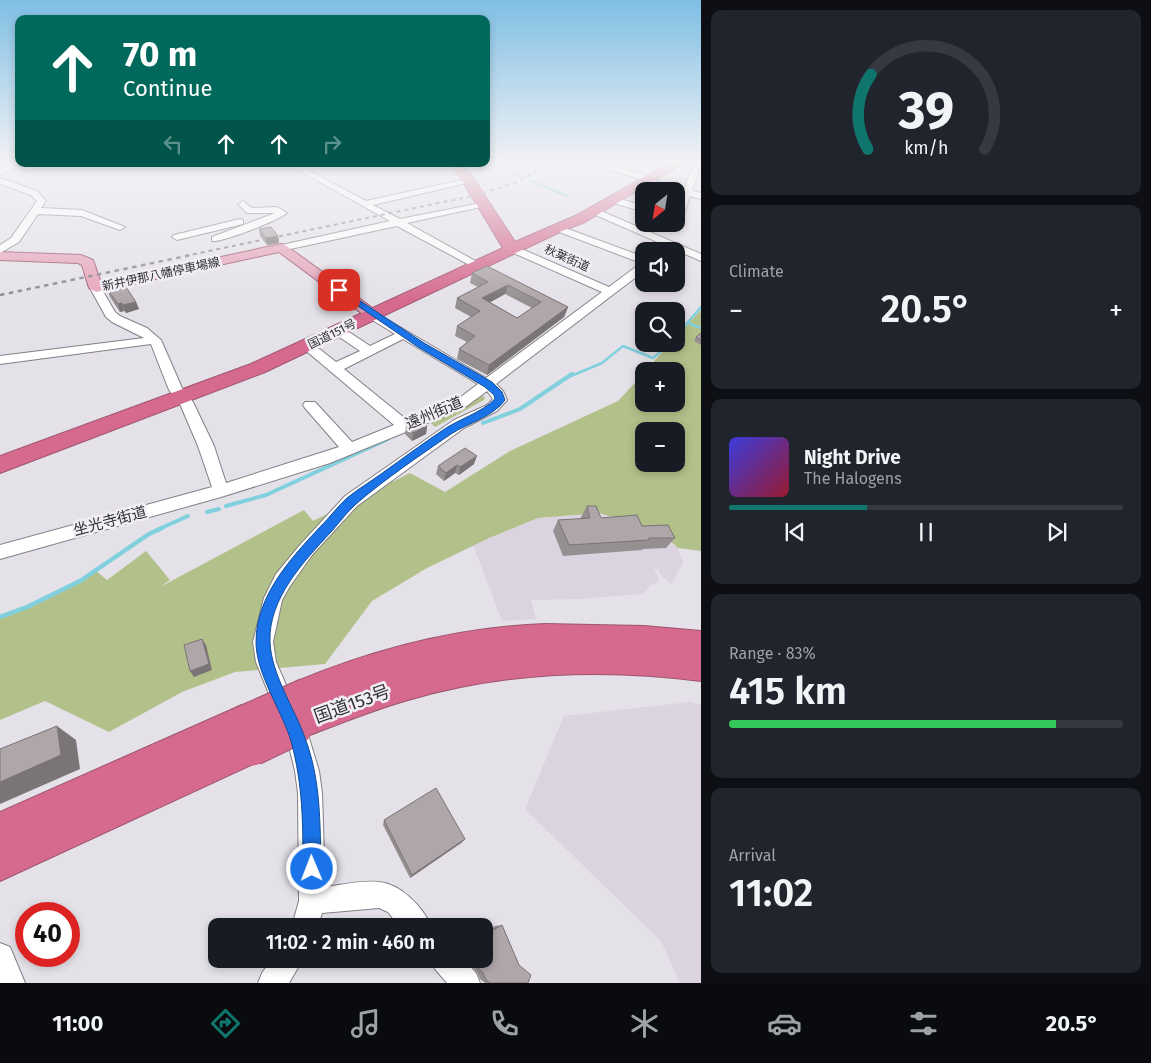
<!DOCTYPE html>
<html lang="en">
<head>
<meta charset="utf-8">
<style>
	body { margin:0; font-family:"Fira Sans","Noto Sans JP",sans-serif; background:#20242c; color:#f1f3f6; height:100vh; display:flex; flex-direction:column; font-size:19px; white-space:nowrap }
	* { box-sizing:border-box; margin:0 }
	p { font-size:16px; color:#9ea1a6 }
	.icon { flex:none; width:28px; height:28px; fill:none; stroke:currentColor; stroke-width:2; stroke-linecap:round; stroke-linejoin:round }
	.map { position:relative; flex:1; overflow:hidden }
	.side { display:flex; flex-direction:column; gap:10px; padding:10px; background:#0d0f14; width:450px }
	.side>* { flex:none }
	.hud { position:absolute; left:15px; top:15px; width:475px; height:152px; border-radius:10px; box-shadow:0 2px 8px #0003; background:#00695c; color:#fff; overflow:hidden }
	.needle { width:32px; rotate:210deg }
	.controls { position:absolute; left:635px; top:182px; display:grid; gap:10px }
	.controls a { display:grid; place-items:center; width:50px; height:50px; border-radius:10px; background:#171b24; box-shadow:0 2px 8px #0003; font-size:25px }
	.speed { position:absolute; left:15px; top:902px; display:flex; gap:10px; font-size:25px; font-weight:700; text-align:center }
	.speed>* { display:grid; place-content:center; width:65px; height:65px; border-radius:50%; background:#171b24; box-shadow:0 2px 8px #0003; line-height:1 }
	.speed .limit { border:8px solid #d22; background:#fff; color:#111 }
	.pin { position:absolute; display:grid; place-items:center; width:42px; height:42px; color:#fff; margin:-21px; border-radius:10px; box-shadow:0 2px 8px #0006 }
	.me { position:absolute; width:55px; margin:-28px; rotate:359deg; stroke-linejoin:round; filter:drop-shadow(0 0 4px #0008) }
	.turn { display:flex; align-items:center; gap:18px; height:105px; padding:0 25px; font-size:22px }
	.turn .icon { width:65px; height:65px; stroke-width:2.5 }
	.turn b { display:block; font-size:35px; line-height:42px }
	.lanes { display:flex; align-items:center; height:48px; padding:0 25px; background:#0003; justify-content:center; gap:25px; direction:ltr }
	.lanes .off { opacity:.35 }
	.big { font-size:38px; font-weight:600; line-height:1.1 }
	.side .card { flex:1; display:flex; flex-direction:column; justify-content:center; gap:8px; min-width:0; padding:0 18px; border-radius:10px; background:#20242c }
	.side .dial { align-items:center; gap:0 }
	.dial svg { height:130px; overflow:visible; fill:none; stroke:#363941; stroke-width:7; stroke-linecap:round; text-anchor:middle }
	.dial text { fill:#f1f3f6; stroke:none }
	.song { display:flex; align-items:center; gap:15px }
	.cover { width:60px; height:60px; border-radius:8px; background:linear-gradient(135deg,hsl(240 70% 55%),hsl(350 70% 35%)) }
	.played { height:5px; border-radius:2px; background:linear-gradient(90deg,#0f766e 35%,#363941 35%) }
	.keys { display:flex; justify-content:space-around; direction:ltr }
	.heat { display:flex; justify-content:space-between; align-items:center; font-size:28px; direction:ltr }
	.charge { height:8px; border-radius:4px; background:linear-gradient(90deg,#34c759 83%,#363941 0) }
	.trip { position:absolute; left:208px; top:918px; width:285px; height:50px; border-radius:10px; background:#171b24; box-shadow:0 2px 8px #0003; font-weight:600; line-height:50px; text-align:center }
	.tab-bar { display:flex; height:80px; justify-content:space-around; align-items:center; background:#090b0e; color:#9ea1a6 }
	.tab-bar .icon { width:35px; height:35px }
	.tab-bar .selected { color:#0f766e }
	.tab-bar b { font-size:22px; color:#f1f3f6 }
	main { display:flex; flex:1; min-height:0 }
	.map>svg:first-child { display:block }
</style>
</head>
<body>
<main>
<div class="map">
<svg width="701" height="983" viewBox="0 0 701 983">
	<rect width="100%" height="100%" fill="#e5e1e9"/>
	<!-- built -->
	<g fill="#dbd3e0">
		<polygon points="599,513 661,533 678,548 683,563 671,584 661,575 658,569 654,569 658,576 658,582 651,585 642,594 579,599 531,600 536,619 502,621 473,545 538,518"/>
		<polygon points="690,702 701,705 701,983 680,983 661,941 525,809 564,716"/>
	</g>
	<!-- green -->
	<g fill="#b2c18a" fill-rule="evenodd">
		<path d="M701,310V551L678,548L661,533L599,513L538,518L487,539L427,568L372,601L325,664L235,672L182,692L109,732L45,701L0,720V618C34,606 67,592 96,571L107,580L146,551L170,580L160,587L304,510L313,521L410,473L445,492L510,451L618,401L644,373V404H676V371H645L670,344H676V337ZM644,431H676V464H644Z"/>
		<polygon points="482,396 485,397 484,400 435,427 428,420 461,409"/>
	</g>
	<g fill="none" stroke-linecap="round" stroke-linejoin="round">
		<!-- stream-far3 -->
		<g stroke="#81d0dd" stroke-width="2">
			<polyline points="505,169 523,177"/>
			<polyline points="529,180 567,196"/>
		</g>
		<!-- stream-far2 -->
		<g stroke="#81d0dd" stroke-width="2.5">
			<polyline points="688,323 701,328"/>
			<polyline points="676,336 701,307"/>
			<polyline points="571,376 602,363 623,346 653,358 666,347"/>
		</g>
		<!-- stream-far1 -->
		<g stroke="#81d0dd" stroke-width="4">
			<polyline points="483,423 520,409 572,374"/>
			<polyline points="226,506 266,495 388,439"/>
			<polyline points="207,512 219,509"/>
			<polyline points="159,529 188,516"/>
		</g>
		<!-- stream -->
		<polyline stroke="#81d0dd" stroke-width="4.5" points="0,617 27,607 80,581 149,534 162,528"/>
		<defs>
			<g id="minor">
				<polygon points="15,163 24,164 0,174 0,169"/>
				<polygon points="587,163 601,163 653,177 653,180 684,189 694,163 701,163 692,191 701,193 701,199 690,196 681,223 679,225 673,225 672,224 676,224 676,210 682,194 643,183 643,180"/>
				<polygon points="287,164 297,164 366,201 471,178 471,182 373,205 400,219 486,202 486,206 407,223 497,273 492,276 488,275 397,226 281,251 277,250 277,246 390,221"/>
				<polygon points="0,178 37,191 46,201 41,208 82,210 125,227 120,230 117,229 81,216 38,214 19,242 0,253 0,245 11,238 37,201 31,195 0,184"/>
				<polygon points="613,197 644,206 644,212 610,202 610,198"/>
				<path d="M243,201L252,208L277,207L287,213C279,220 222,243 212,241V237L275,213H247L238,204Z"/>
				<polygon points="594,208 701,254 701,261 591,213 589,211"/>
				<polygon points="240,219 243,220 243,224 177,240 172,237 174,235"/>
				<path d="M557,225L644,257V271L496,384L503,391L507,400L497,411L464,428L357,506L312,555L290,586L282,600L273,642L276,662L309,738L319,771L322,793L325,887C341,885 364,880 379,882C401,884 423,907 431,926H399L388,912L379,908L322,913L318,926H292L299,901L298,793L295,771L287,738L256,662L253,642L264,598L276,574L300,545L345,496L454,420L487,405L493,399L487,391L464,408L330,463L221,497L0,559V545L212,487L198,446L180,404L169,390L151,344L0,364V356L144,338L112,322L106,317L90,288L92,286H100L115,312L120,316L147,328L161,340L182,388L193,402L214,446L226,483L339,447L305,408L303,405L305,402H315L352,442L394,425L304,349L302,346L304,343H312L336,362L360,351L335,334L333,331L335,328H343L370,346L395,334L369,318L367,315L373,311L486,378L602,292L509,251V247H517L609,287L641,263L554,230L552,228ZM403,339L478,384L454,402L407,420L344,369Z"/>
				<polygon points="0,943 10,947 25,983 0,983"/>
				<polygon points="272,959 303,959 289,983 258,983 262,973"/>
				<polygon points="431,959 463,959 476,973 480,983 447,983 435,969"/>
			</g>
			<polygon id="major" points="281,244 285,245 378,312 380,315 378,318 368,318 279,252 96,292 89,288 82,265 78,263 0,260 0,252 81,255 93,260 101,283"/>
			<g id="highway">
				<polygon points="669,163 684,163 585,222 562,231 265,372 0,473 0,456 251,364 503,248 452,164 464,164 515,242 575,216"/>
				<path d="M545,624L644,626L701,631V681C602,668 504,672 408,700C376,709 344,722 312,734L301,729L296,718L301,707L295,704L290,693L295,682C374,649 459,627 545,624Z"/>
				<polygon points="242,705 253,710 258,721 254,731 264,735 269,747 264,759 0,881 0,812"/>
			</g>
		</defs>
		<!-- minor casing -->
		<use href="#minor" stroke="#837f86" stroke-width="2"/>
		<!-- major casing -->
		<use href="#major" stroke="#9c566e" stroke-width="2"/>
		<!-- highway casing -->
		<use href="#highway" stroke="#9c566e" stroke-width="2"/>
		<!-- minor -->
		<use href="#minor" fill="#fff" fill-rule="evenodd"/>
		<!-- major -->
		<use href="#major" fill="#e6a6bb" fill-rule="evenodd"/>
		<!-- highway -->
		<use href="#highway" fill="#d56a8e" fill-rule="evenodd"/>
		<!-- rail-far1 -->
		<polyline stroke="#8c898e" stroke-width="2" stroke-dasharray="4 4" stroke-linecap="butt" points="185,256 477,195 515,183 552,163"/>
		<!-- rail -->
		<polyline stroke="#8c898e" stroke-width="2.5" stroke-dasharray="4.5 4.5" stroke-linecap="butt" points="0,295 191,255"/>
		<defs>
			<g id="highway-bridge-far1">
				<polyline points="242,721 306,693"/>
				<polyline points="292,728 312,718"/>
			</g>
			<polyline id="highway-bridge" points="252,747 294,727"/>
		</defs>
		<!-- highway-bridge-far1 casing -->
		<use href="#highway-bridge-far1" stroke="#9c566e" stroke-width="31" stroke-linecap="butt"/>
		<!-- highway-bridge casing -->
		<use href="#highway-bridge" stroke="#9c566e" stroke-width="39" stroke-linecap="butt"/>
		<!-- highway-bridge-far1 -->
		<use href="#highway-bridge-far1" stroke="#d56a8e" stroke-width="29"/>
		<!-- highway-bridge -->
		<use href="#highway-bridge" stroke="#d56a8e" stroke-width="37"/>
	</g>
	<!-- wall -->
	<g fill="#968f91" fill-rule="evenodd">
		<polygon points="259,229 278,236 279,243 267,245 260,236"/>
		<path d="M487,266L568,307L564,317L487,375L457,359L459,349L467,342L455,336L457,326L471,317L455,308L457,298L478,287L470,283L472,273ZM505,294L532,308L517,318L490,302Z"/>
		<polygon points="107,289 136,302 139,309 126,313 124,311 120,312 110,297"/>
		<polygon points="701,333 701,345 694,341 696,337"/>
		<polygon points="406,426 427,426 426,434 412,441 405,434"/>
		<polygon points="474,464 459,475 455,473 444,481 436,474 438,466"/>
		<polygon points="587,506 601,518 642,526 675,538 666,548 643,549 642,550 563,556 553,531 558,520 581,519 581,517"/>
		<polygon points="384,820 465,839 461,843 410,878 383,825"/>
		<polygon points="502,925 519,965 528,983 485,983 480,979 477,972 469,963 471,959 484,959 484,932 495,926"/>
	</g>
	<!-- shaded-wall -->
	<g fill="#7a7476">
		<polygon points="278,236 279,243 267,245 266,238"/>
		<polygon points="508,285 505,294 480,308 482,298"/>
		<polygon points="136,302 139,309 126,313 123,305"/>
		<polygon points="122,303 124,311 120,312 118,304"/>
		<polygon points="568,307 564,317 487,375 489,365"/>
		<polygon points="427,426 426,434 412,441 413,433"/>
		<polygon points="477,456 474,464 459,475 460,467"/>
		<polygon points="457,465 455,473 444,481 446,473"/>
		<polygon points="202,639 206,645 212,670 194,677 190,671"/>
		<polygon points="57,726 76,740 80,769 0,804 0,782"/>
		<polygon points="465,839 461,843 410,878 412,875"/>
	</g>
	<!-- building -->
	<g fill="#afa6a9" stroke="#7a7476" fill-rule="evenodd">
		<polygon points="271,227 278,236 266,238 259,229"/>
		<path d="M487,266L568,307L489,365L459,349L475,336L457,326L480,311L457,298L488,282L472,273ZM508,285L541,302L517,318L482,298Z"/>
		<polygon points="124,284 136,302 123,305 122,303 118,304 107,289"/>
		<polygon points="701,333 701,340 696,337"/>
		<polygon points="420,420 427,426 413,433 406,426"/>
		<polygon points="465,448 477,456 460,467 457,465 446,473 438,466"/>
		<polygon points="587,506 596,506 601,518 637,515 642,526 668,525 675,538 649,538 649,540 569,545 558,520 590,518"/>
		<polygon points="202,639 209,664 190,671 184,645"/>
		<polygon points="57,726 61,755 0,782 0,749"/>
		<polygon points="436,788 465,839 412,875 384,820"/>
		<polygon points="502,925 519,965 531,975 528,983 490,983 486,980 483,973 475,964 477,959 484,959 484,935"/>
	</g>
	<!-- sky -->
	<linearGradient id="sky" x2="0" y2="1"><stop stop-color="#7fbfe4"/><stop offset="0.54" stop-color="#f3f2f5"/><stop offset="1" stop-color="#f3f2f5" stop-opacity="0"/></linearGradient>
	<rect width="701" height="301" fill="url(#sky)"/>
	<!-- route -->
	<path fill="#1a73e8" stroke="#114b97" d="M339,287L424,343L492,382L502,392L505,400C493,417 468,423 451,434C419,456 385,479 356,504C347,512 339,523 331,532C304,561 268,599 270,642C271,674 295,709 305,738C321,780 320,824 321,869L319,875L312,878L306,875L303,869C303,824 303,785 291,741C282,711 256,674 256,642C256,595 292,557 321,526C330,517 338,506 347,498C358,489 370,482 381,474C402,459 422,444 443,430C459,419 481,413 495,399L494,395L485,387L418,347L336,291V288Z"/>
	<g text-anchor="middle" stroke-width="5" stroke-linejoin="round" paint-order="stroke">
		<!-- far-street labels -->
		<g font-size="12" fill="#323133" stroke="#f2eef6">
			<text transform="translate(567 258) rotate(24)" y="4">秋葉街道</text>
			<text transform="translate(161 274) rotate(-12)" y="4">新井伊那八幡停車場線</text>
			<text transform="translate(332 334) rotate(-26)" y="4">国道151号</text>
		</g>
		<!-- street labels -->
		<g font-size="15" fill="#323133" stroke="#f2eef6">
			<text transform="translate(434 413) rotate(-23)" y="5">遠州街道</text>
			<text transform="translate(110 521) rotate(-15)" y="5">坐光寺街道</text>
		</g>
		<!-- near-street labels -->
		<g font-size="18" fill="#323133" stroke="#f2eef6">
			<text transform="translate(352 704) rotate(-20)" y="6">国道153号</text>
		</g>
	</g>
</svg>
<div class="controls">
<a><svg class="needle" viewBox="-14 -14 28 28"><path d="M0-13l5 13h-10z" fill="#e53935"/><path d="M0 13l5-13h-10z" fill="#9ea1a6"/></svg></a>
<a><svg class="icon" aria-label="sound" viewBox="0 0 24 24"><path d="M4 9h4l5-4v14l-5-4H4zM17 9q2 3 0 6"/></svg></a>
<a><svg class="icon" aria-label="search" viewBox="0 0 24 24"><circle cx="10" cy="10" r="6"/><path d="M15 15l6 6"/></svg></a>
<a>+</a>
<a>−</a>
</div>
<div class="speed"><div class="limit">40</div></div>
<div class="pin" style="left:339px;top:290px;background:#d93025"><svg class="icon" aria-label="arrive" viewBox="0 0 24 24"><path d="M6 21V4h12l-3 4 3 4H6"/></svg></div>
<svg class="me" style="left:312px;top:869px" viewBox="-20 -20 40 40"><circle r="17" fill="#1a73e8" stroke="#fff" stroke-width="3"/><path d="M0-11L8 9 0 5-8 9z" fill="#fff"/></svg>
<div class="trip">11:02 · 2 min · 460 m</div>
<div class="hud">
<div class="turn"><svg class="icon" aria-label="ahead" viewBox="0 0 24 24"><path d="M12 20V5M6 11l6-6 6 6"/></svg><div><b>70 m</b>Continue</div></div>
<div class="lanes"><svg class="icon off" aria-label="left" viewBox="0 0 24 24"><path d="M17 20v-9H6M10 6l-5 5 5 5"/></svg><svg class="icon" aria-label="ahead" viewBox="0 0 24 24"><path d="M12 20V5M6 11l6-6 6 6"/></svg><svg class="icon" aria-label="ahead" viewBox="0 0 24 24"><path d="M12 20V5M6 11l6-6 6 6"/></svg><svg class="icon off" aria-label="right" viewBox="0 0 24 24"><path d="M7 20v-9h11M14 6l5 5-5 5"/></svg></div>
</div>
</div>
<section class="side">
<div class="card dial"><svg viewBox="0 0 100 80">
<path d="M14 69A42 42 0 1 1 86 69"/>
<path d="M14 69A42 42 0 0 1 16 23" stroke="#0f766e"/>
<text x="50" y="56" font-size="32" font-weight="700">39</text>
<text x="50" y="72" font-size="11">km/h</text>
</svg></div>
<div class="card"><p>Climate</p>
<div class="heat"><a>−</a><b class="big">20.5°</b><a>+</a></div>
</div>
<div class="card">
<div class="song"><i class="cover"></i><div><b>Night Drive</b><p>The Halogens</p></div></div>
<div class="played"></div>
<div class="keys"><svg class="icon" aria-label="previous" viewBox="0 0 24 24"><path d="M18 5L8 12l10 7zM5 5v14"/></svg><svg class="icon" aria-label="pause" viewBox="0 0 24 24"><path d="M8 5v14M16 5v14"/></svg><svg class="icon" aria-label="next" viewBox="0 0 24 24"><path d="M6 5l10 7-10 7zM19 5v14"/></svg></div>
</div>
<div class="card"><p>Range · 83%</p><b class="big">415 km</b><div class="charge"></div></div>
<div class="card"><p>Arrival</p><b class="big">11:02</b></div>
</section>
</main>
<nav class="tab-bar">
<b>11:00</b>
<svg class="icon selected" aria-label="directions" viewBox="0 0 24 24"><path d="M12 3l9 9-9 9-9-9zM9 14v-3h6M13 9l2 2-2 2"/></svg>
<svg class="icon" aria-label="music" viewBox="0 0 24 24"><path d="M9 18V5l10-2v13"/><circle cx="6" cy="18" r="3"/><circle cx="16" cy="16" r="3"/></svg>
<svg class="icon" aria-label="phone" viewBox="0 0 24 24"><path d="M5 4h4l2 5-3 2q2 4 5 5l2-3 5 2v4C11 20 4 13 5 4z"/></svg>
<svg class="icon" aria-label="climate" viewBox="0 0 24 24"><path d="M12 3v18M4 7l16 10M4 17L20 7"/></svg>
<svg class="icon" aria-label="car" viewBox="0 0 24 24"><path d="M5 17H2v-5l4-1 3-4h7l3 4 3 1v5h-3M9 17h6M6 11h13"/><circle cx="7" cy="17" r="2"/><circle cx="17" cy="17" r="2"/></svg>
<svg class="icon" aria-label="filters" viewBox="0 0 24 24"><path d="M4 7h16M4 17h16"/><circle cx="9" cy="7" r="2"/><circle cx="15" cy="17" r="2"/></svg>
<b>20.5°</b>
</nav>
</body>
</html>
